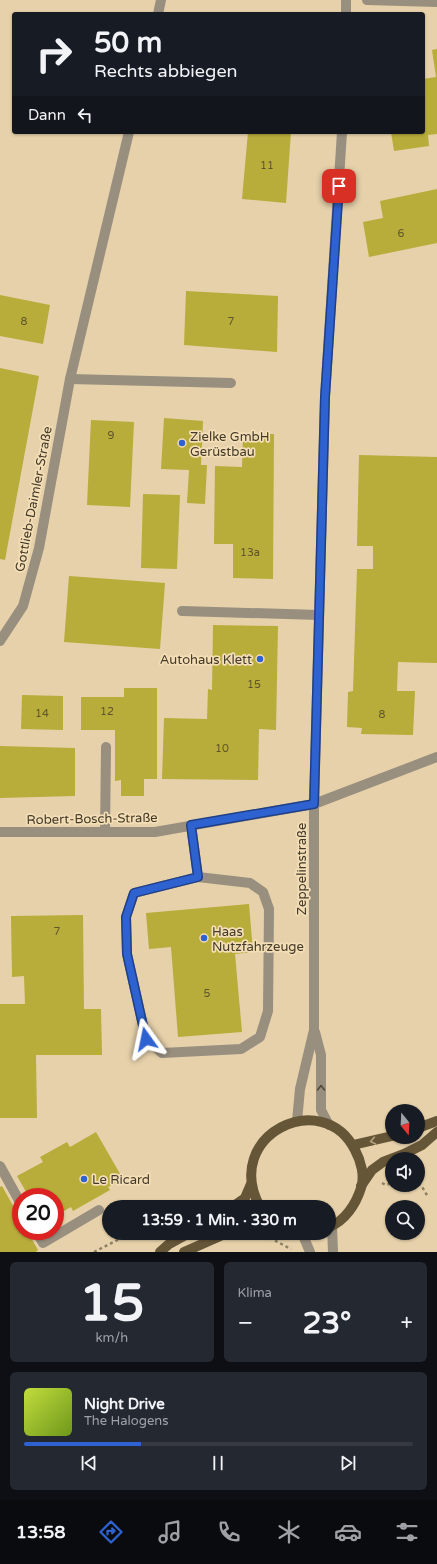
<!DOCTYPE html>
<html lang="de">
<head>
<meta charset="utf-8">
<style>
	body { margin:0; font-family:"Varela Round",sans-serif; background:#242831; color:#f1f3f6; height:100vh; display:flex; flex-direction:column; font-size:15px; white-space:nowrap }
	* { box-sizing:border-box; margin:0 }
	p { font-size:13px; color:#9ea1a6 }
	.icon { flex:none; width:22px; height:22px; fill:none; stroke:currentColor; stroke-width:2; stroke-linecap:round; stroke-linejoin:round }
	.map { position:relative; height:1252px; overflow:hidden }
	.details { display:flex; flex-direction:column; gap:10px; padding:10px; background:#0d0f14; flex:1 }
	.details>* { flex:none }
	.top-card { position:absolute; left:12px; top:12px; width:413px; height:122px; border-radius:4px; box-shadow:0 1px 3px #0004; background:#171b24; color:#f1f3f6; overflow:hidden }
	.needle { width:26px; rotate:162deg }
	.tools { position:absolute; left:385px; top:1104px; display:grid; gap:8px }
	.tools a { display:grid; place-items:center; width:40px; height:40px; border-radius:50%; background:#171b24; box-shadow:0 1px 3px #0004; font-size:20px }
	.speed { position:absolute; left:12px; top:1188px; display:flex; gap:8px; font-size:20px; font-weight:700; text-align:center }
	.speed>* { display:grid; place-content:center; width:52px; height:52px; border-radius:50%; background:#171b24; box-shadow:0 1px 3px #0004; line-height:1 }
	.speed .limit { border:6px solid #d22; background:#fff; color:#111 }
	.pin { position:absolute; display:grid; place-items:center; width:34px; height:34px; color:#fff; margin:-17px; border-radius:8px; box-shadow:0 2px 6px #0006 }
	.me { position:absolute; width:44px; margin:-22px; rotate:348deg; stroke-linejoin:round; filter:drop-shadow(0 0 3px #0008) }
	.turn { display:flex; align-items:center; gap:14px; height:84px; padding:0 16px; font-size:18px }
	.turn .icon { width:52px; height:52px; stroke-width:2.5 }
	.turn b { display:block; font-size:28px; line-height:34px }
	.then { display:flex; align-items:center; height:38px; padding:0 16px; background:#0003; gap:8px; font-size:15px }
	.big { font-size:30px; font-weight:800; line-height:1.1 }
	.details .card { flex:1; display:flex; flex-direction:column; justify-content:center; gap:6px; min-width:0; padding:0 14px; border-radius:6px; background:#242831 }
	.details .dial { align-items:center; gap:0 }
	.dial b { font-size:52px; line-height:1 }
	.song { display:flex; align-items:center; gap:12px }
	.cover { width:48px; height:48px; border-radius:6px; background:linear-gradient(135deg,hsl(70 70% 55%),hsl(80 70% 35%)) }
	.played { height:4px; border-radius:2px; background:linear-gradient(90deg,#2f62d1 30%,#363941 30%) }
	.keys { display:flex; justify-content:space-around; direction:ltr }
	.heat { display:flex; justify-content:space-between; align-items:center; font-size:22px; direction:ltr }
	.details .tiles { flex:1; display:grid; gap:10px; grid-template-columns:1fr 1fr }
	.card:last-child { grid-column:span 2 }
	.trip { position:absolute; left:102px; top:1200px; width:234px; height:40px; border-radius:20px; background:#171b24; box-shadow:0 1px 3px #0004; font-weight:800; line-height:40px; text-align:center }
	.tabs { display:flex; height:64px; justify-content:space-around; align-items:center; background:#090b0e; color:#9ea1a6 }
	.tabs .icon { width:28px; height:28px }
	.tabs .on { color:#2f62d1 }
	.tabs b { font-size:18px; color:#f1f3f6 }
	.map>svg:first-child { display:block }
</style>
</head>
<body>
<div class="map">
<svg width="437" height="1252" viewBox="0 0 437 1252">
	<rect width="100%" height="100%" fill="#e6d1aa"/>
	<!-- building -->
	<g fill="#b8ac3a">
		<polygon points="437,49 437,134 428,135 429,146 394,151 391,132 423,132 423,79 436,77 432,50"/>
		<polygon points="248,132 291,132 286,203 242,199"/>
		<polygon points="437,189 437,243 369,257 363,222 383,218 380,201"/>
		<polygon points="186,291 278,296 277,352 184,345"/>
		<polygon points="0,295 50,305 43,344 0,336"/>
		<polygon points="0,368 39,376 5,560 0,559"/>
		<polygon points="164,418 203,421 201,465 207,465 205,504 187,503 189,470 161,469"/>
		<polygon points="91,420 134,422 130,507 87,505"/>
		<polygon points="243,434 274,434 273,579 233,578 233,544 214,544 215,466 242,467"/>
		<polygon points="359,455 437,457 437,663 398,662 397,691 415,691 413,735 361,734 362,728 347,727 348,692 353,691 357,569 373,569 373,546 357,546"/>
		<polygon points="143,494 180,495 177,569 141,568"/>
		<polygon points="69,576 165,583 160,649 64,642"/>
		<polygon points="213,625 278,626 276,730 259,729 258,780 162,779 164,718 207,719 208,689 212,690"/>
		<polygon points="124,688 157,688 157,779 144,779 144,796 121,796 121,780 115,781 115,730 81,730 81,697 124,697"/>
		<polygon points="22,695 63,696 63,730 21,729"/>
		<polygon points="0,746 75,748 75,796 0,798"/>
		<polygon points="249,904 253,952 235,954 242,1032 178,1037 171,947 149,949 146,913"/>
		<polygon points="83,915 84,1009 101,1009 102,1055 36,1055 37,1118 0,1118 0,1004 25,1004 24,976 12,977 11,916"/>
		<polygon points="96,1132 123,1179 108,1187 110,1190 73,1211 71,1207 55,1216 55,1197 29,1197 17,1176 43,1162 40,1157 67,1142 70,1147"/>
		<polygon points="2,1186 21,1220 21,1231 27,1231 38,1250 36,1252 0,1252 0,1187"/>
	</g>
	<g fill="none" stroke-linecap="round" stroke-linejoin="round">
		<!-- path -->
		<g stroke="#8f8065" stroke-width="2.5" stroke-dasharray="3 3" stroke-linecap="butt">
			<polyline points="382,1183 386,1185 392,1183"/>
			<polyline points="418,1184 421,1185 428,1197"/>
			<polyline points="406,1185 412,1185"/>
			<polyline points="208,1207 218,1201"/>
			<polyline points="242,1234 244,1238 270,1238 291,1249"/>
			<polyline points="94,1252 131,1233"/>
		</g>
		<!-- minor -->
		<g stroke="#988f7f" stroke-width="10">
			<polyline points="367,0 437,2"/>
			<polyline points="158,14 161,0"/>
			<polyline points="346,14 346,0"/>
			<polyline points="70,379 231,383"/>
			<polyline points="182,611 319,615"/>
			<polyline points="0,641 23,606 39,548 70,379 129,132"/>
			<polyline points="191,825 198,877 250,883 263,892 269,909 268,1011 260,1037 241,1049 162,1053 146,1039 127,954 126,917 134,893 198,877"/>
			<polyline points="0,832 155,832 314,804 437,757"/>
			<polyline points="105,832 106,747"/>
			<polyline points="315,1032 321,1055 321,1110 329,1125"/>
			<polyline points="297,1121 300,1089 314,1030 314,804 325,397 342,132"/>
			<polyline points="0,1166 21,1204"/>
			<polyline points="332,1226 333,1252"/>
			<polyline points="36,1231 43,1243 99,1210"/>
			<polyline points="302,1233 310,1252"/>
		</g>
		<!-- major -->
		<g stroke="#665638" stroke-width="10">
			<polyline points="418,1128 437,1121"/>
			<polyline points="353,1145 392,1136"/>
			<polyline points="361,1186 372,1170 383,1162 404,1154 422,1145 437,1132"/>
			<polyline points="232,1207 245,1198 251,1184"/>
			<path d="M260,1207C221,1135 323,1086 355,1150C361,1161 365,1176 361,1188C356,1204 345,1221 329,1227"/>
			<polyline points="160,1252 169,1244 189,1233"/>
			<polyline points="184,1252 227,1233"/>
		</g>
	</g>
	<!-- one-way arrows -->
	<defs><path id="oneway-chevron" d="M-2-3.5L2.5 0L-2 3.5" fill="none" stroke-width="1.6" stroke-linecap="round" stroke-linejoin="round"/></defs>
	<use stroke="#534a3a" href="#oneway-chevron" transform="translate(321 1088) rotate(-90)"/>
	<use stroke="#b4a17d" href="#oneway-chevron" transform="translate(373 1141) rotate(169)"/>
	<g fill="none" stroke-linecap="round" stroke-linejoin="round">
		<defs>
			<polyline id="route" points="146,1039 127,954 126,917 134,893 198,877 191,825 314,804 325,397 339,186"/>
		</defs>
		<!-- route casing -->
		<use href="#route" stroke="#1f4088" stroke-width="10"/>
		<!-- route -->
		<use href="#route" stroke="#2f62d1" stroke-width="7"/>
	</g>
	<!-- markers -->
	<g fill="#2f62d1" stroke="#f4deb6" stroke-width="1.5">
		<circle cx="182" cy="443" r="4"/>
		<circle cx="260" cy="659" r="4"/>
		<circle cx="204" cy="938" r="4"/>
		<circle cx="84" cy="1179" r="4"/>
	</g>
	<g text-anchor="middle" stroke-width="3.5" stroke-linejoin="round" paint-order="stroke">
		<!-- number labels -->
		<g font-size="11" fill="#60562d">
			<text x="267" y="169">11</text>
			<text x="401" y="237">6</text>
			<text x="24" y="325">8</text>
			<text x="231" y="325">7</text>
			<text x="111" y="439">9</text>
			<text x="250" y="556">13a</text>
			<text x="254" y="688">15</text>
			<text x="107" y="715">12</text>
			<text x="42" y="717">14</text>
			<text x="382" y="718">8</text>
			<text x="222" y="752">10</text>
			<text x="57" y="935">7</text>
			<text x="207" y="997">5</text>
		</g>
		<!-- poi labels -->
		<g font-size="13" fill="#423929" stroke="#f4deb6" text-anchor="start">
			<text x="190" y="441">Zielke GmbH<tspan x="190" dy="15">Gerüstbau</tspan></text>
			<text x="252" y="664" text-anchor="end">Autohaus Klett</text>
			<text x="212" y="936">Haas<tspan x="212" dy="15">Nutzfahrzeuge</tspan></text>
			<text x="92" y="1184">Le Ricard</text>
		</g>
		<!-- street labels -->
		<g font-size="13" fill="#423929" stroke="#f4deb6">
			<text transform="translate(33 499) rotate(-79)" y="5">Gottlieb-Daimler-Straße</text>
			<text transform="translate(92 818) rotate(-1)" y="5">Robert-Bosch-Straße</text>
			<text transform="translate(301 869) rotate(-90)" y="5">Zeppelinstraße</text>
		</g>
	</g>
</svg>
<div class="tools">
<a><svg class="needle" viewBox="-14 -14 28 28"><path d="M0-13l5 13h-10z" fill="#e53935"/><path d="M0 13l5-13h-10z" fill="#9ea1a6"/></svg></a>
<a><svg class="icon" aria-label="sound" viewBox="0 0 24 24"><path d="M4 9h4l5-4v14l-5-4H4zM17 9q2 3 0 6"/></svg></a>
<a><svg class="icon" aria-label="search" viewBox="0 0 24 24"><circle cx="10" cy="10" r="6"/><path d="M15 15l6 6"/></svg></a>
</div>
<div class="speed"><div class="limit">20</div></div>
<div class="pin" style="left:339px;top:186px;background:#d93025"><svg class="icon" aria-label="arrive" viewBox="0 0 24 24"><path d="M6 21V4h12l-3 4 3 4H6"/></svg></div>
<svg class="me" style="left:146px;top:1039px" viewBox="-20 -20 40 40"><path d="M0-17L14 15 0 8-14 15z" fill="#2f62d1" stroke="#fff" stroke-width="4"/></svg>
<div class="trip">13:59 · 1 Min. · 330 m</div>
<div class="top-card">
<div class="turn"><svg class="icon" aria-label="right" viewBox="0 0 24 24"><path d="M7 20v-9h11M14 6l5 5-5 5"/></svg><div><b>50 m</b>Rechts abbiegen</div></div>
<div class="then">Dann<svg class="icon" aria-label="left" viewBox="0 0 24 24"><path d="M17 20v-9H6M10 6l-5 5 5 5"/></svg></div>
</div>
</div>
<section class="details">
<div class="tiles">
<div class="card dial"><b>15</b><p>km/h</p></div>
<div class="card"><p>Klima</p>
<div class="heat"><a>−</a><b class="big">23°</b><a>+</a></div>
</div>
<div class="card">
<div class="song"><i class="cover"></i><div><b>Night Drive</b><p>The Halogens</p></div></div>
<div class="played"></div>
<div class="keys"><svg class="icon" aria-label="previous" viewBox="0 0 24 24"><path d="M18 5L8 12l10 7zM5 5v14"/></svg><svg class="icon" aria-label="pause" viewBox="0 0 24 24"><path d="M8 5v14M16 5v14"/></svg><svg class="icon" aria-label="next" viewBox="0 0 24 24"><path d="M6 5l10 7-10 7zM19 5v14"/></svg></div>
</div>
</div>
</section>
<nav class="tabs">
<b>13:58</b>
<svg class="icon on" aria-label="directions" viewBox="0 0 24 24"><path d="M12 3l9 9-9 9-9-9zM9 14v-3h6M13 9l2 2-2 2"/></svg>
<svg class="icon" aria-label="music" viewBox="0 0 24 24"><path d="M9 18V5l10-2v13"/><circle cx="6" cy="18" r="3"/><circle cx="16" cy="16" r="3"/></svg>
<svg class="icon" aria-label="phone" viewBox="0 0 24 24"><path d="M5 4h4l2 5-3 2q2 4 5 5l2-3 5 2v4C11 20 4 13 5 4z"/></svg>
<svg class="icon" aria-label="climate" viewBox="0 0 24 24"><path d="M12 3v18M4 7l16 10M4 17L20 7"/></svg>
<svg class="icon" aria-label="car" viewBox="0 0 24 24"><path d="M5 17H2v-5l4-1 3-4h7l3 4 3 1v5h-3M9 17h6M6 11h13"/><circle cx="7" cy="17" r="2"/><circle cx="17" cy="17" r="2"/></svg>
<svg class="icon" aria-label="filters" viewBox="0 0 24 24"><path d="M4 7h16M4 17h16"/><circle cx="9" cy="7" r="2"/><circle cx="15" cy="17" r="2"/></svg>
</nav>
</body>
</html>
